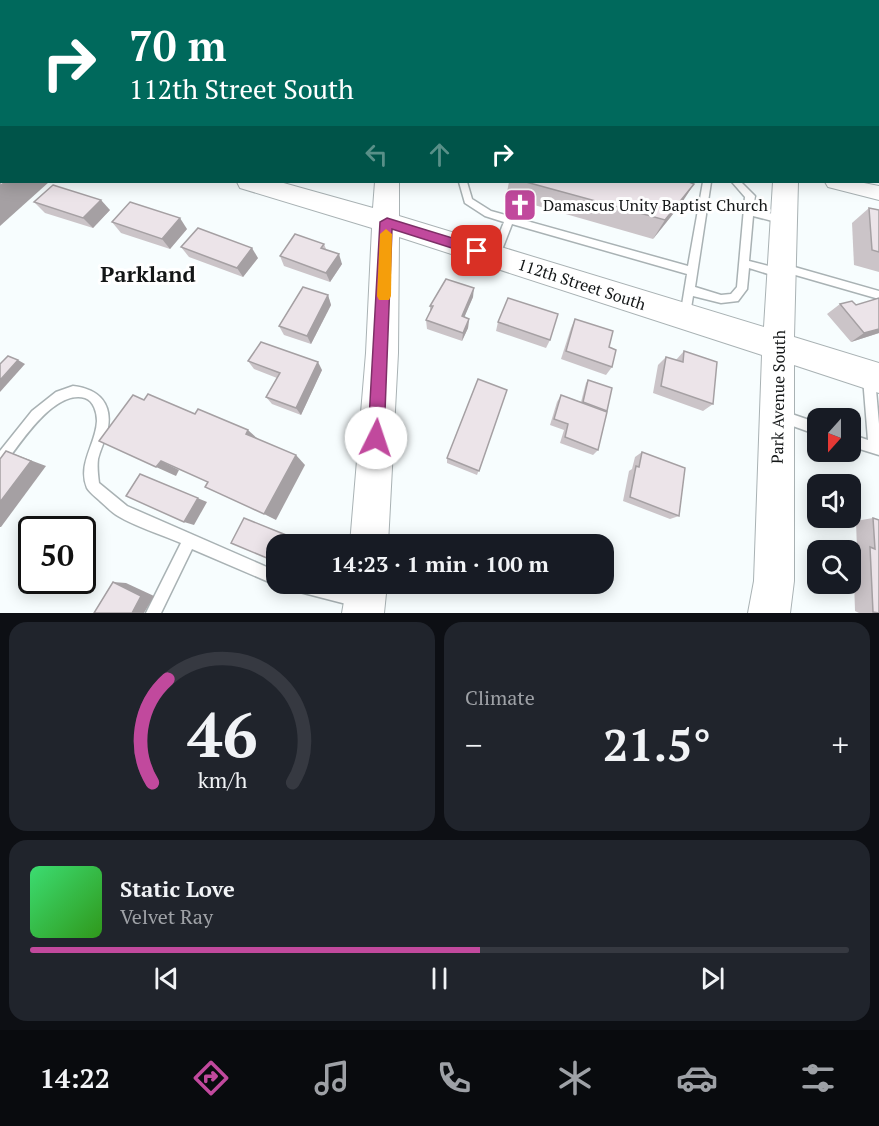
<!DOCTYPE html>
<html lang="en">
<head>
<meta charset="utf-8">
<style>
	body { margin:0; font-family:"PT Serif",serif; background:#20242c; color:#f1f3f6; height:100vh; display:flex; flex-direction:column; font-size:22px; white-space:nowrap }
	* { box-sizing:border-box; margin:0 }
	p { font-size:20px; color:#9ea1a6 }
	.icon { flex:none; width:33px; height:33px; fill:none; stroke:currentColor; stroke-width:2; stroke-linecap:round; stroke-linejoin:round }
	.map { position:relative; height:613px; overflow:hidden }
	.drawer { display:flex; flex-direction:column; gap:9px; padding:9px; background:#0d0f14; flex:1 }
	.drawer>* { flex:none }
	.hud { position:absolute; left:0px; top:0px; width:879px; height:183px; box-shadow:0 3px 15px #0003; background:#00695c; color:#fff; overflow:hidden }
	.needle { width:39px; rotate:201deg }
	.tools { position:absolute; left:807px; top:408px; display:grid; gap:12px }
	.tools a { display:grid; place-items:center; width:54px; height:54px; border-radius:12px; background:#171b24; box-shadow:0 3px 15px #0003; font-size:30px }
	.speed { position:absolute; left:18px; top:516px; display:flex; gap:12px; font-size:30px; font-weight:700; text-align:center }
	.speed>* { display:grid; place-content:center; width:78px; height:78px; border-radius:50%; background:#171b24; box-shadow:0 3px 15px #0003; line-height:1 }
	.speed .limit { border:3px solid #111; border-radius:9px; background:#fff; color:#111 }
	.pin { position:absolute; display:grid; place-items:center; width:51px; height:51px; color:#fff; margin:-26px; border-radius:12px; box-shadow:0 3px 9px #0006 }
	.me { position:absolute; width:66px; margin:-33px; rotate:4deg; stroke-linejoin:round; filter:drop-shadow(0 0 4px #0008) }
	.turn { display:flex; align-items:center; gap:21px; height:126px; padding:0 30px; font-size:27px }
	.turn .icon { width:78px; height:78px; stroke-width:2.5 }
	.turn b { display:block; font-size:42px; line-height:51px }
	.lanes { display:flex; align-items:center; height:57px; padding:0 30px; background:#0003; justify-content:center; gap:30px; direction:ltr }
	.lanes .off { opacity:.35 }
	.big { font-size:45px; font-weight:600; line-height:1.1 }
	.drawer .widget { flex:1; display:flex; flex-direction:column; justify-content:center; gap:9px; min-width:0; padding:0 21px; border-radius:18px; background:#20242c }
	.drawer .dial { align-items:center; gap:0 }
	.dial svg { height:156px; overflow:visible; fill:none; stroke:#363941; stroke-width:7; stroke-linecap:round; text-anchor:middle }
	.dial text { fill:#f1f3f6; stroke:none }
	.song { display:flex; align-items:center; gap:18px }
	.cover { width:72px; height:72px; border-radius:9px; background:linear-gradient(135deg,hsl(140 70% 55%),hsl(110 70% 35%)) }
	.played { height:6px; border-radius:3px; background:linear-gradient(90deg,#c1499d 55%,#363941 55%) }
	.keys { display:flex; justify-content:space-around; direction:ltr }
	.heat { display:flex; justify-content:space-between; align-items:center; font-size:33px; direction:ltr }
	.drawer .tiles { flex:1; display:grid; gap:9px; grid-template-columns:1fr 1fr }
	.widget:last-child { grid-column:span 2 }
	.trip { position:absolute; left:266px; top:534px; width:348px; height:60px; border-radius:18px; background:#171b24; box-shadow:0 3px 15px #0003; font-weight:600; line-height:60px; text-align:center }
	.tabs { display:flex; height:96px; justify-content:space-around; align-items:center; background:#090b0e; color:#9ea1a6 }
	.tabs .icon { width:42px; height:42px }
	.tabs .current { color:#c1499d }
	.tabs b { font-size:27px; color:#f1f3f6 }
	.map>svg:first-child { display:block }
</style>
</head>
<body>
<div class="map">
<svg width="879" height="613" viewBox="0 0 879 613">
	<rect width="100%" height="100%" fill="#f7fdfe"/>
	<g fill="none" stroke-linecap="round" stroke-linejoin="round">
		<defs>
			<g id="lane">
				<polygon points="459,182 467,182 472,199 491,211 688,266 703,182 711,182 695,287 721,295 731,294 737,287 745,197 732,182 741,182 755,196 753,210 784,216 789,220 784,224 753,216 749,261 780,269 780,265 784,264 879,291 879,299 785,272 785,277 781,278 749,268 747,289 738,301 721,303 693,296 689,320 685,322 681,320 680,317 687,274 512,224 498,260 492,260 490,257 504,222 485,216 465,203"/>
				<polygon points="869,373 873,374 875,378 879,424 879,455 850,446 850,434 868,440 863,378 865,374"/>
				<path d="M73,386C99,389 114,404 107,432C105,441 100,450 98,459C97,467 98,475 99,483L127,506L276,571V584H280L276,585L192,549L161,613H146L181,543C162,535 134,526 118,516C111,512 106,506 100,501C96,497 90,493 87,488C77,464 96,444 97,421C97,413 94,401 85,398C54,389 19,445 4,465L0,467V451L32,411L56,392Z"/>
				<polygon points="780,410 818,423 818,435 776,420 774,416 776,412"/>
				<polygon points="289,584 322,584 358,593 363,595 365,600 363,605 358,607 296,591 291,589"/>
			</g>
			<g id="street">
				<polygon points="107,0 119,0 120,2 107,2"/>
				<polygon points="517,0 536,0 537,2 518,2"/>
				<polygon points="825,182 859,182 879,186 879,200 828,187"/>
			</g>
			<g id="secondary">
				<rect x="378" y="0" width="18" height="2"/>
				<rect x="784" y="0" width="18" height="2"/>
				<rect x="0" y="100" width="2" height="15"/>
				<polygon points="237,182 280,182 373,208 375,182 399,182 399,216 764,327 773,182 798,182 794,337 879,363 879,393 794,365 794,581 790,613 748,613 754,581 762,355 399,237 398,353 388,544 350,544 366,353 372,228 240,188"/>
				<polygon points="347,584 387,584 384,613 342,613"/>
			</g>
		</defs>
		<!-- lane casing -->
		<use href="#lane" stroke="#a9b2b4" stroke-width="3"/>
		<!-- street casing -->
		<use href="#street" stroke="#a9b2b4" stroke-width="2"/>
		<!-- secondary casing -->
		<use href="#secondary" stroke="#a9b2b4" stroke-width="2"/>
		<!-- lane -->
		<use href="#lane" fill="#fff" fill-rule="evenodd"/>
		<!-- street -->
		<use href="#street" fill="#fff" fill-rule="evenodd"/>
		<!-- secondary -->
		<use href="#secondary" fill="#fff" fill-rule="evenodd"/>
	</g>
	<!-- wall -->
	<g fill="#cbc4c8">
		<polygon points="215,0 247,0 247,2 216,2"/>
		<polygon points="312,0 330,0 329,2 313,2"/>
		<polygon points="602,0 616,0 616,2 608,2"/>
		<rect x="728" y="0" width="38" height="2"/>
		<polygon points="830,0 866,0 865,2 837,2"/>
		<rect x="878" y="69" width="1" height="94"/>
		<polygon points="509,182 689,182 681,204 653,239 506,197"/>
		<polygon points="34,202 110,210 93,228 45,213"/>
		<polygon points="869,208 879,210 879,272 854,265 852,223"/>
		<polygon points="112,222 187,229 170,249 121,233"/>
		<polygon points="324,244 326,249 342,264 330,282 284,266 280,256"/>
		<polygon points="181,247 258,258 243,277 189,257"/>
		<polygon points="328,295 331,305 311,344 284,335 279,326"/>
		<polygon points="473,297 464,317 469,319 468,328 462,341 427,329 426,320 430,312 430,306"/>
		<polygon points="879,298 879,333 851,342 827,314 840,304 856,305"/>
		<polygon points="575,319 609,347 612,367 606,375 561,359 571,328"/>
		<polygon points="498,322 550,340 546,348 496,331"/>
		<polygon points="684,351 713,404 703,411 653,393 658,365 666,357 676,360"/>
		<polygon points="248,361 322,370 301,415 272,404 266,397 277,378 254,369"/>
		<polygon points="588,380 598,450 593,455 560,443 564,430 550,425 557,402 561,395 581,402 586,383"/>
		<polygon points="507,390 477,475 447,463 447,458"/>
		<polygon points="642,452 679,516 670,519 623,501 629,471 632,469 635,457"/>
		<polygon points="873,518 879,613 859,613 855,611 853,549 857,549 856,521"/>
	</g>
	<!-- shaded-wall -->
	<g fill="#a5a0a3">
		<polygon points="24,0 41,0 42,2 22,2"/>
		<rect x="234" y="0" width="13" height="2"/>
		<polygon points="2,14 2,40 0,41 0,15"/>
		<polygon points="5,182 49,182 0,226 0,186"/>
		<polygon points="694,184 681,204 653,239 665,220"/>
		<polygon points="101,200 110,210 93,228 83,218"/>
		<polygon points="180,218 187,229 170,249 162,239"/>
		<polygon points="252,248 258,258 243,277 237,268"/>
		<polygon points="339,254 342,264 330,282 326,273"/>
		<polygon points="474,288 473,297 461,325 462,316"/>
		<polygon points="328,295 331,305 311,344 307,336"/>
		<polygon points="469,319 468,328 462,341 463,333"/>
		<polygon points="879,329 879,333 851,342 864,333"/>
		<polygon points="18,360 25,364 0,392 0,380"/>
		<polygon points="318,362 322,370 301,415 296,408"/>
		<polygon points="248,430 260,441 246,434"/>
		<polygon points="6,451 46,466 1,527 0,527 0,502"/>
		<polygon points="296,455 305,465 276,520 264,514"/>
		<polygon points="161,461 179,470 176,476 156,467"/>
		<polygon points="140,474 207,502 194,525 184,522"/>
		<polygon points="286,535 292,537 289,544 281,544"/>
		<polygon points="113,582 126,583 154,596 144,613 132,613"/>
	</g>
	<!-- building -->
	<g fill="#ece4e9" stroke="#a5a0a3" stroke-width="1.5">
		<polygon points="0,0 24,0 22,2 2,2 2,14 0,15"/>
		<polygon points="284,0 296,0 299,1 298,2 282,2"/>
		<polygon points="339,0 365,0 364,1"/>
		<rect x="415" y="0" width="18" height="2"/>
		<polygon points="439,0 476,0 475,2 438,1"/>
		<polygon points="686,0 706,0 713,2 686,2"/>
		<polygon points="735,0 767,0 766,2 743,2"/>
		<rect x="842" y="0" width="19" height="2"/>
		<polygon points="878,69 879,69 879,138 878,137"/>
		<polygon points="2,129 2,182 5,182 0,186 0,130"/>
		<polygon points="526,182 689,182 694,184 665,220"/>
		<polygon points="53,185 101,200 83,218 34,202"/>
		<polygon points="130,202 180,218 162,239 112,222"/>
		<polygon points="869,208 879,210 879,252 872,250"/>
		<polygon points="198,228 252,248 237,268 181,247"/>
		<polygon points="295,234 324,244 321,248 339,254 326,273 280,256"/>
		<polygon points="446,279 474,288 462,316 469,319 463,333 426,320 433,306 430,306"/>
		<polygon points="303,287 328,295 307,336 279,326"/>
		<polygon points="508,298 558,314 550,340 498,322"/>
		<polygon points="879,298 879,329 864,333 840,304 852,301 856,305"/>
		<polygon points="575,319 613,331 609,347 616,350 612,367 566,351"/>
		<polygon points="261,342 318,362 296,408 266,397 280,373 248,361"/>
		<polygon points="684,351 717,362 713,404 661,386 666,357 683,362"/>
		<polygon points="8,356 18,360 0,380 0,364"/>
		<polygon points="478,379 507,390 479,471 447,458"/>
		<polygon points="588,380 612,388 607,411 583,402"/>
		<polygon points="148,394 195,414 198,409 248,430 246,434 296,455 264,514 205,487 208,482 161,461 156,467 99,441 133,395 144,400"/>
		<polygon points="561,395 607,412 598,450 565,437 568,424 554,419"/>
		<polygon points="6,451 31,461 0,502 0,459"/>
		<polygon points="642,452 685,468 679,516 630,497 636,466 639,467"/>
		<polygon points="140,474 198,498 184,522 126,496"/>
		<polygon points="244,518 286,535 281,544 276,544 276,556 274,561 231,543"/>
		<polygon points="873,518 879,520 879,613 873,612 870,547 875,549"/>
		<polygon points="113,582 141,596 132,613 94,613"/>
	</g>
	<!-- route -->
	<polygon fill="#c1499d" stroke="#7d2f66" stroke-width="1.5" points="387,218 482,247 484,251 477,256 392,229 384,438 382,444 376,446 371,444 368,438 380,222"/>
	<!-- slow -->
	<polygon fill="#f59e0b" points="386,229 392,234 391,296 389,300 379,300 377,296 380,234"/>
	<!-- icons -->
	<defs>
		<symbol id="church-square" viewBox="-11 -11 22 22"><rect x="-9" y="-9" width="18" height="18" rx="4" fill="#c1499d" stroke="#fff"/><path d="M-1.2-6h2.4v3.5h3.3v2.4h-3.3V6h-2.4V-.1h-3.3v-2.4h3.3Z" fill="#fff"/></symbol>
	</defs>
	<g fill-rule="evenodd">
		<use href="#church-square" x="501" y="186" width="38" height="38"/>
	</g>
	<g text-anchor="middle" stroke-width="6" stroke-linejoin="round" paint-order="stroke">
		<!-- poi labels -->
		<g font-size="16" fill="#131617" stroke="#fff" text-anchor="start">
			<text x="543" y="211">Damascus Unity Baptist Church</text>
		</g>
		<!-- street labels -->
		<g font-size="16" fill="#131617" stroke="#fff">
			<text transform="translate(582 284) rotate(18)" y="6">112th Street South</text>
			<text transform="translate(778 397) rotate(-89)" y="6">Park Avenue South</text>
		</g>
		<!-- district labels -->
		<g font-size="22" font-weight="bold" fill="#131617" stroke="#fff">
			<text x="148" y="282">Parkland</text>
		</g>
	</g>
</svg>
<div class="tools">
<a><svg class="needle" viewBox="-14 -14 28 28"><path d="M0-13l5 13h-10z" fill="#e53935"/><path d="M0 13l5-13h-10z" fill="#9ea1a6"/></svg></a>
<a><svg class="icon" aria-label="sound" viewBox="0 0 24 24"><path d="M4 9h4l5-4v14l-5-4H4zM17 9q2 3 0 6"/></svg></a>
<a><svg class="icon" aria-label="search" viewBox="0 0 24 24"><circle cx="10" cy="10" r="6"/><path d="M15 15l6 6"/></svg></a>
</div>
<div class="speed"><div class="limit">50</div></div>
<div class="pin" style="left:477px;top:251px;background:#d93025"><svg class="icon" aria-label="arrive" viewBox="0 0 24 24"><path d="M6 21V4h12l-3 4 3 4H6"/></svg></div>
<svg class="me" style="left:376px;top:438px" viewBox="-20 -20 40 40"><circle r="19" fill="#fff"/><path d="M0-13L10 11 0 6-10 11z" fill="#c1499d"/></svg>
<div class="trip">14:23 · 1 min · 100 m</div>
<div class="hud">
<div class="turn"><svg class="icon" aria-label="right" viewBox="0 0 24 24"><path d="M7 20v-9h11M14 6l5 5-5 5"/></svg><div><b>70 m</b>112th Street South</div></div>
<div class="lanes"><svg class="icon off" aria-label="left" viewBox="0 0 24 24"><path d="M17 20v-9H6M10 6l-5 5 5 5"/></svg><svg class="icon off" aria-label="ahead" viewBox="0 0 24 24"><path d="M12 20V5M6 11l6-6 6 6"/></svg><svg class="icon" aria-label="right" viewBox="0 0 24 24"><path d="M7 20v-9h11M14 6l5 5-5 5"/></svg></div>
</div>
</div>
<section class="drawer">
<div class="tiles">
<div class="widget dial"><svg viewBox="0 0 100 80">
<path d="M14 69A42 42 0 1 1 86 69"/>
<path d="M14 69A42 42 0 0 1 22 16" stroke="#c1499d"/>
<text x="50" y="56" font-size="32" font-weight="700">46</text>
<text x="50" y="72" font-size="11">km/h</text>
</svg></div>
<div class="widget"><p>Climate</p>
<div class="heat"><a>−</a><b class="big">21.5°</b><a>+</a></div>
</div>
<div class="widget">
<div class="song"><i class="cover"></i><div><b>Static Love</b><p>Velvet Ray</p></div></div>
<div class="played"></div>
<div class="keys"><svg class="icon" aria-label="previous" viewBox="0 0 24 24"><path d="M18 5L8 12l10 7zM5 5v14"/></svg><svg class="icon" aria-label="pause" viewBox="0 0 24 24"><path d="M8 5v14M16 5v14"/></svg><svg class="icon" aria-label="next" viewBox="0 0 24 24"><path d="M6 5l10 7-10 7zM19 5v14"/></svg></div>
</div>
</div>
</section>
<nav class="tabs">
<b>14:22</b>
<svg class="icon current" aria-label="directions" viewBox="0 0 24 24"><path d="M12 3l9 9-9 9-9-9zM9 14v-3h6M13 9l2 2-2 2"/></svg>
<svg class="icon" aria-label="music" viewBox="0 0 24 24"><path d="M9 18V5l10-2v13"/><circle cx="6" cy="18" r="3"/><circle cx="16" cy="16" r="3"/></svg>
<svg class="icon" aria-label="phone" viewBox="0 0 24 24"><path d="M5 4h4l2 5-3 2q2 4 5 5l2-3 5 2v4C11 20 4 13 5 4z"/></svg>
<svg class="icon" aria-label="climate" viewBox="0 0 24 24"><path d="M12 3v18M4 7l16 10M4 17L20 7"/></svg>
<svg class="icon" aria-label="car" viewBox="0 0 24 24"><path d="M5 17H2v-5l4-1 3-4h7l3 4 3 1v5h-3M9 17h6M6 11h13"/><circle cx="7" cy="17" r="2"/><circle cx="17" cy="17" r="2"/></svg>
<svg class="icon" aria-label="filters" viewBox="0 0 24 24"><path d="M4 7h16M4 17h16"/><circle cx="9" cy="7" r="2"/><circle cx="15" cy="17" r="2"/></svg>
</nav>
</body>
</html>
